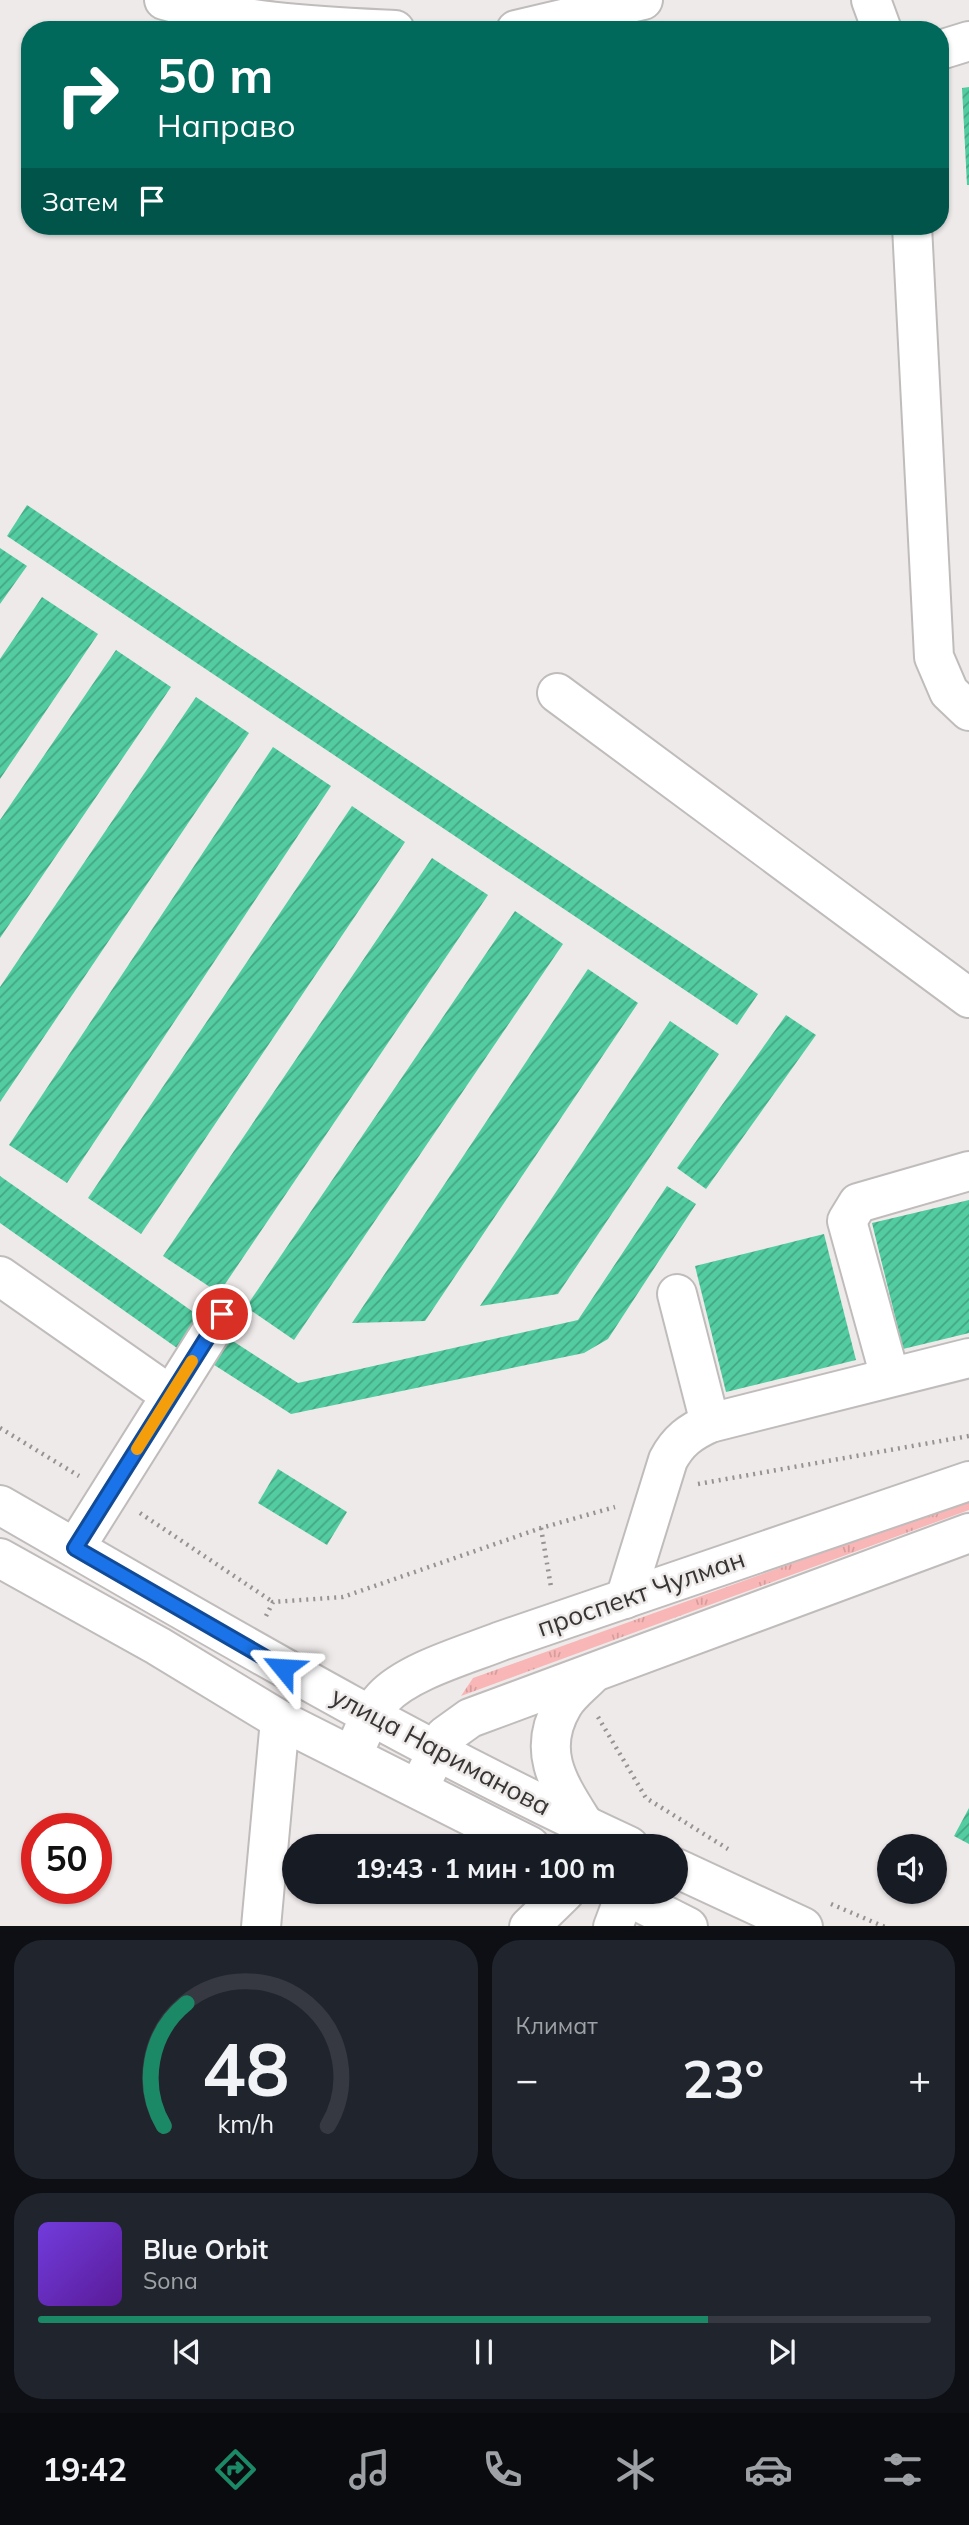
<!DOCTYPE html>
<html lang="ru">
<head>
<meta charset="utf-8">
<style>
	body { margin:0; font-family:Mulish,sans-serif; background:#20242c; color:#f1f3f6; height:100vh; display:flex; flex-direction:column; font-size:26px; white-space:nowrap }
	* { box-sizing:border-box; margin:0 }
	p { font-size:23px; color:#9ea1a6 }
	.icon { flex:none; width:38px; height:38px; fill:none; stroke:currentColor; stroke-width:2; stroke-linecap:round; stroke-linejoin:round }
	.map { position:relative; height:1926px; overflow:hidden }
	.details { display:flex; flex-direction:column; gap:14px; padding:14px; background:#0d0f14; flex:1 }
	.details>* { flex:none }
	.banner { position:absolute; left:21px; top:21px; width:928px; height:214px; border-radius:28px; box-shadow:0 2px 5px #0004; background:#00695c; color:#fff; overflow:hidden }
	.controls { position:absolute; left:877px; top:1834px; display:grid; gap:14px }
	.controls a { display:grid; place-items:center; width:70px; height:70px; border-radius:50%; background:#171b24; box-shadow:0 2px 5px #0004; font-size:35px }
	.speed { position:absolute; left:21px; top:1813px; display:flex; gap:14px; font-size:35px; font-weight:700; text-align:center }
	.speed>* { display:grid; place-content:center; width:91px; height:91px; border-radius:50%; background:#171b24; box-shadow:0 2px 5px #0004; line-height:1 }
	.speed .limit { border:10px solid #d22; background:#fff; color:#111 }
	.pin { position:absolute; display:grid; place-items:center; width:60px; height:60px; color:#fff; margin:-30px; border:4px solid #fff; border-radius:50%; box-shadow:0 2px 7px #0007 }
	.me { position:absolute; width:77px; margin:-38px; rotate:297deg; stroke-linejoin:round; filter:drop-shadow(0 0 5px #0008) }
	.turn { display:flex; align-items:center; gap:24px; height:147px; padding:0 21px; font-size:32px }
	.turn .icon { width:91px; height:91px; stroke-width:2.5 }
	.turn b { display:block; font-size:49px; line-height:60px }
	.then { display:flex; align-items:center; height:66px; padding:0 21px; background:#0003; gap:14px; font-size:26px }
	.big { font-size:52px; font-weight:700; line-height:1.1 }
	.details .tile { flex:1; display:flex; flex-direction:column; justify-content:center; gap:10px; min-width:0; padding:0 24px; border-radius:28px; background:#20242c }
	.details .dial { align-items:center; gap:0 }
	.dial svg { height:182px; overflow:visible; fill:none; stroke:#363941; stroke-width:7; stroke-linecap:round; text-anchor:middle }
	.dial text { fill:#f1f3f6; stroke:none }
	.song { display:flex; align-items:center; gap:21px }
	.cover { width:84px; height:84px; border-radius:10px; background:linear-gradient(135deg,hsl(260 70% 55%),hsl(270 70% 35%)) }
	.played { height:7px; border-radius:4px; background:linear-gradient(90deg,#1b8866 75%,#363941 75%) }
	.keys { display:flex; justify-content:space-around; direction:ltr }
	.heat { display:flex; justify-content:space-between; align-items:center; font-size:38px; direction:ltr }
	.details .tiles { flex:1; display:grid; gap:14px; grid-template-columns:1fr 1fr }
	.tile:last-child { grid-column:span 2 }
	.trip { position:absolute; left:282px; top:1834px; width:406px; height:70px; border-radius:35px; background:#171b24; box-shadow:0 2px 5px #0004; font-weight:700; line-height:70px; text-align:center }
	.dock { display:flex; height:112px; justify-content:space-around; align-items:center; background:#090b0e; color:#9ea1a6 }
	.dock .icon { width:49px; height:49px }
	.dock .selected { color:#1b8866 }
	.dock b { font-size:32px; color:#f1f3f6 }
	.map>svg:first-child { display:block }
</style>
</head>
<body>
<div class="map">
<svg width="969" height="1927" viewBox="0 0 969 1927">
	<defs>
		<pattern id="grass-tufts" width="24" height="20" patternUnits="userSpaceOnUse" patternTransform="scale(1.75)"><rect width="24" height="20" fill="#f9b6b6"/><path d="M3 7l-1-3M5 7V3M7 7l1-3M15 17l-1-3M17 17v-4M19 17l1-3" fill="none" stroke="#d69d9d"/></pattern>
		<pattern id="building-hatch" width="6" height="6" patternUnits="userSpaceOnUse" patternTransform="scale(1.75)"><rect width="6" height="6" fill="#52cca0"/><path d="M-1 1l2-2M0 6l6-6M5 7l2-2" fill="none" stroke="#45a683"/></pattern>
	</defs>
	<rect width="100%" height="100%" fill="#efeaea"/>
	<!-- grass -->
	<polygon fill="url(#grass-tufts)" points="969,1500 969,1510 461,1696 473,1678"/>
	<!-- building -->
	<g fill="url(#building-hatch)">
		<polygon points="969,87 969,185 967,185 962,88"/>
		<polygon points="27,505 758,994 737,1025 7,536"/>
		<polygon points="0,548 27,566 0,604"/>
		<polygon points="42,597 98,634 0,779 0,659"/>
		<polygon points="116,650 171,687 0,938 0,820"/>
		<polygon points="196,697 249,733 0,1102 0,987"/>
		<polygon points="273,747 331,786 67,1183 9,1145"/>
		<polygon points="352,806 405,842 141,1234 88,1198"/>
		<polygon points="432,858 488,895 219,1293 163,1256"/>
		<polygon points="515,911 563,944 294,1340 246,1307"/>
		<polygon points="588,969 638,1003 425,1321 352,1323"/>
		<polygon points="786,1015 816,1035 706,1189 677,1168"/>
		<polygon points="670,1021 719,1054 558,1294 480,1306"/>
		<polygon points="0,1176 199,1316 177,1348 0,1223"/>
		<polygon points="667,1186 696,1204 608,1339 584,1353 291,1414 208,1361 225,1336 298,1383 578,1320"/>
		<polygon points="969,1200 969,1333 903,1349 872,1223"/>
		<polygon points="824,1234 856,1360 726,1392 695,1266"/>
		<polygon points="278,1469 347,1512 327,1545 258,1503"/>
		<polygon points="969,1808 969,1844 954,1836"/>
	</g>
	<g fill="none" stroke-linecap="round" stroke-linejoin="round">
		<defs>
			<g id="minor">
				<path d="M164,0C240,23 317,26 395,30"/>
				<polyline points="871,0 882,30"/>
				<polyline points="516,30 643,0"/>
				<polyline points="940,50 969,41"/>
				<polyline points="912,226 934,657 949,692 969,711"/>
				<polyline points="557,693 969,998"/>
				<polyline points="0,1276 170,1395"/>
				<polyline points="677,1294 710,1423"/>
				<polyline points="890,1377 847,1221 858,1203 969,1171"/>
				<polyline points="75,1548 222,1314"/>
				<path d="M625,1599L668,1460C678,1441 690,1432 710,1423L969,1358"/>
				<polyline points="261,1927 280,1720"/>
				<polyline points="529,1927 565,1892"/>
				<polyline points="613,1927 625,1895"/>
			</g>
			<g id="major">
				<path d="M0,1505C207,1624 412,1746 629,1846"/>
				<polyline points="0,1558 158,1646 280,1720 530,1846"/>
				<path d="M352,1756C361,1738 369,1713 383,1698C408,1671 466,1655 501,1641L969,1481"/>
				<polyline points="418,1789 445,1736 470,1718 969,1533"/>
				<path d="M585,1826C560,1786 535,1752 563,1705C570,1693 584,1683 593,1673"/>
				<polyline points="676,1868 803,1927"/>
				<polyline points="619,1892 688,1927"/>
			</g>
		</defs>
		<!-- minor casing -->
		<use href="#minor" stroke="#c1bcbc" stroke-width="42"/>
		<!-- major casing -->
		<use href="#major" stroke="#c1bcbc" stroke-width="42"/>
		<!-- path -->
		<g stroke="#979393" stroke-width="4.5" stroke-dasharray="2 5" stroke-linecap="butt">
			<polyline points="0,1428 79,1476"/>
			<polyline points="698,1484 969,1436"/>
			<polyline points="140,1513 273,1602"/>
			<polyline points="541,1528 551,1587"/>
			<polyline points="266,1616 273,1602 343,1597 541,1528 615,1507"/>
			<polyline points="598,1717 646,1798 728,1849"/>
			<polyline points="831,1904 885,1927"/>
		</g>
		<!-- minor -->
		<use href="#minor" stroke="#fff" stroke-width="38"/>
		<!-- major -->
		<use href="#major" stroke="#fff" stroke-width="38"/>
	</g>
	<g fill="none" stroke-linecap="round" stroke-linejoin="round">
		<defs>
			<polyline id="route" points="222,1314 75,1548 283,1668"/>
		</defs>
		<!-- route casing -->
		<use href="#route" stroke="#114b97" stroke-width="18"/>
		<!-- route -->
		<use href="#route" stroke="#1a73e8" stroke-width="12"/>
		<!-- slow -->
		<polyline stroke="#f59e0b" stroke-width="12" points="137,1449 192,1361"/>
	</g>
	<g text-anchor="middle" stroke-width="5" stroke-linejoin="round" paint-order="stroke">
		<!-- street labels -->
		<g font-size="26" fill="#363434" stroke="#efeaea">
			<text transform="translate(641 1593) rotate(-19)" y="9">проспект Чулман</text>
			<text transform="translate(441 1751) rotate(28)" y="9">улица Нариманова</text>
		</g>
	</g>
</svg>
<div class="controls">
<a><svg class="icon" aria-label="sound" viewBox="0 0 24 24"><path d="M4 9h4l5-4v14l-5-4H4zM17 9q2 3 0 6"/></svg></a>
</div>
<div class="speed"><div class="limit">50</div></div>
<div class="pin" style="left:222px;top:1314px;background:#d93025"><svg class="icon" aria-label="arrive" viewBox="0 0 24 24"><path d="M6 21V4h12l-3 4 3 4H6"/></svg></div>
<svg class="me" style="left:283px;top:1668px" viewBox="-20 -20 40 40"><path d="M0-17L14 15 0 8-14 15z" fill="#1a73e8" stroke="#fff" stroke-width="4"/></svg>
<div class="trip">19:43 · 1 мин · 100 m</div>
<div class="banner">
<div class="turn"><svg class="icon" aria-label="right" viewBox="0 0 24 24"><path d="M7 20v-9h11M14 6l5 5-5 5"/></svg><div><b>50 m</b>Направо</div></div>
<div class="then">Затем<svg class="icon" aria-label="arrive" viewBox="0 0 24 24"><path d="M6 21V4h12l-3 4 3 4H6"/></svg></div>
</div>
</div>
<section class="details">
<div class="tiles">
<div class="tile dial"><svg viewBox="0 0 100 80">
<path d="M14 69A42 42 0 1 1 86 69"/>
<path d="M14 69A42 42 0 0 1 24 15" stroke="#1b8866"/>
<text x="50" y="56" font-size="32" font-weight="700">48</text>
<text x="50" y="72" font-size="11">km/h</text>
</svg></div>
<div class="tile"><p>Климат</p>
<div class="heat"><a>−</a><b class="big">23°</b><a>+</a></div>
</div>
<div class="tile">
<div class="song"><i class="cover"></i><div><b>Blue Orbit</b><p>Sona</p></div></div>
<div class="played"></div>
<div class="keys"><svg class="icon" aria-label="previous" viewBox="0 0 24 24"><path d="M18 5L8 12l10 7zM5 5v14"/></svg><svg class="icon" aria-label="pause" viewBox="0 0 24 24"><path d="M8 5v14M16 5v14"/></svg><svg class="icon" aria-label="next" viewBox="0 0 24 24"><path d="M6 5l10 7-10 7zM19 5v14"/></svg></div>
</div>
</div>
</section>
<nav class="dock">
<b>19:42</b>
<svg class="icon selected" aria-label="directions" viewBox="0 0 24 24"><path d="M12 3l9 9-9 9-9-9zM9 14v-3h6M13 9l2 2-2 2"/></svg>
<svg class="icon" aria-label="music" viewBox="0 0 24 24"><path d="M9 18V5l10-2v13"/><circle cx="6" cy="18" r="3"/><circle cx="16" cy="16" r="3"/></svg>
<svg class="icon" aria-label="phone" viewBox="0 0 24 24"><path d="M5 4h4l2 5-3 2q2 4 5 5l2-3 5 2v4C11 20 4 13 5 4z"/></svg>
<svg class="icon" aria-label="climate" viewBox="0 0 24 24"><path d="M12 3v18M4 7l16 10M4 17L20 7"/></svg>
<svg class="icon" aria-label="car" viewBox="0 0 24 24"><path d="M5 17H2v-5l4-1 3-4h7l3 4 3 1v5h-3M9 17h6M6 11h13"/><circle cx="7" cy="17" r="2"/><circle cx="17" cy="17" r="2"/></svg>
<svg class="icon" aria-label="filters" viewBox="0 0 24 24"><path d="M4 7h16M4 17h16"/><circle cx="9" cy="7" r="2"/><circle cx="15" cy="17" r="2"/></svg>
</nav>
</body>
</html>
